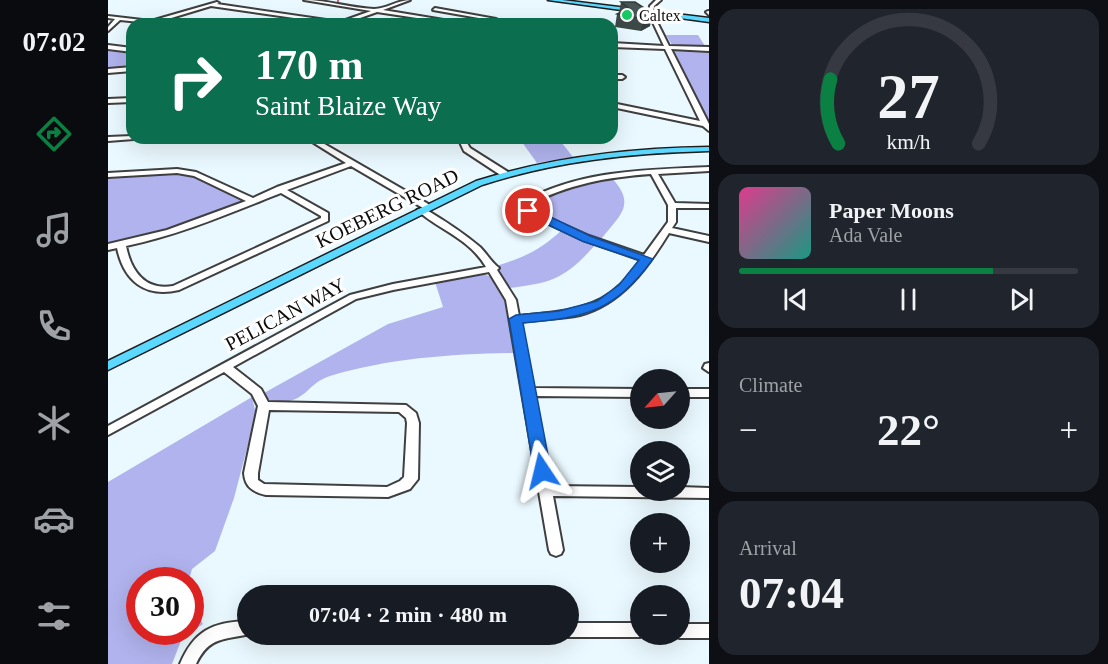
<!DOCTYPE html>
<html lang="en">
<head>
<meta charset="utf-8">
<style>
	body { margin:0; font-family:Georgia,serif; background:#20242c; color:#f1f3f6; height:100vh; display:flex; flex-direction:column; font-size:22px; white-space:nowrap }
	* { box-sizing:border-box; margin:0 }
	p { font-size:20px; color:#9ea1a6 }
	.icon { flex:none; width:33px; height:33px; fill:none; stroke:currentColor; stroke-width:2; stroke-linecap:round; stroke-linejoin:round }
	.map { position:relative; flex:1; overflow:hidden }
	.drawer { display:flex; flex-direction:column; gap:9px; padding:9px; background:#0d0f14; width:399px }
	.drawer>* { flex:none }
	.banner { position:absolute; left:18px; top:18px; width:492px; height:126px; border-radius:18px; box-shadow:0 6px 24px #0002; background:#0b6e4f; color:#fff; overflow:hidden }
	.needle { width:39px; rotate:243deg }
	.fabs { position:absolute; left:522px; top:369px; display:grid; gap:12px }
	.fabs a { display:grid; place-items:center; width:60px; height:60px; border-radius:50%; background:#171b24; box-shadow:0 6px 24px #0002; font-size:30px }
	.speed { position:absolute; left:18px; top:567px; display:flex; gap:12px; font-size:30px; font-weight:700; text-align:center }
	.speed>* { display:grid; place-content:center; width:78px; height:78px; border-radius:50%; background:#171b24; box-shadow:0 6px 24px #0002; line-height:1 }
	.speed .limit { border:9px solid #d22; background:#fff; color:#111 }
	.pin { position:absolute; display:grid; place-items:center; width:51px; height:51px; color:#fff; margin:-26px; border:3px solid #fff; border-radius:50%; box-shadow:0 2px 6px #0007 }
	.me { position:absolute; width:66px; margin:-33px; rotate:350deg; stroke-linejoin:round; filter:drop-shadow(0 0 4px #0008) }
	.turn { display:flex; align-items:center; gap:21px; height:126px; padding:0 30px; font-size:27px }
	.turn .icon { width:78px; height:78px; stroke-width:2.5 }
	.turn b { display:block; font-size:42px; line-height:51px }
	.big { font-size:45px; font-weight:600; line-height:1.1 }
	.drawer .card { flex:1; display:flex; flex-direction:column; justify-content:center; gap:9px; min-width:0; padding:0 21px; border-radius:18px; background:#20242c }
	.drawer .dial { align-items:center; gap:0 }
	.dial svg { height:156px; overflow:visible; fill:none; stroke:#363941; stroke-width:7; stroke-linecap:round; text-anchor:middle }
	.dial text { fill:#f1f3f6; stroke:none }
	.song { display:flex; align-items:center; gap:18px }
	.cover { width:72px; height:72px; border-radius:9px; background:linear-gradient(135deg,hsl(330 70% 55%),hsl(170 70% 35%)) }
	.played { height:6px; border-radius:3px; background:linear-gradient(90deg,#0b8043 75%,#363941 75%) }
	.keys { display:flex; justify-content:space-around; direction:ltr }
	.heat { display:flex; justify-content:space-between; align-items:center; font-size:33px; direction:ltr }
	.trip { position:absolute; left:129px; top:585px; width:342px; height:60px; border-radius:30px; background:#171b24; box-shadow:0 6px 24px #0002; font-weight:600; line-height:60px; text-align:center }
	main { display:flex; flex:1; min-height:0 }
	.menu { display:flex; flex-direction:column; width:108px; justify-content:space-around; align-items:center; background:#090b0e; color:#9ea1a6 }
	.menu .icon { width:42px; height:42px }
	.menu .selected { color:#0b8043 }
	.menu b { font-size:27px; color:#f1f3f6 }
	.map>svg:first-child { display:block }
</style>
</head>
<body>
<main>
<nav class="menu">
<b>07:02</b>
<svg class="icon selected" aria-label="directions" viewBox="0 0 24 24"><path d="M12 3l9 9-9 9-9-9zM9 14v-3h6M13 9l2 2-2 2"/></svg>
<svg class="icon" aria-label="music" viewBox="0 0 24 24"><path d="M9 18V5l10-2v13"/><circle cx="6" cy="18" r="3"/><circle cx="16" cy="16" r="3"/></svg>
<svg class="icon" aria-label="phone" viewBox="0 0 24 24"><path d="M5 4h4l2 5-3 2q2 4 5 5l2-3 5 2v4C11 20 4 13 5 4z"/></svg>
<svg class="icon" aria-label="climate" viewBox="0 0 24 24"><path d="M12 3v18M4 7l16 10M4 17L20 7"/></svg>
<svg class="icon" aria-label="car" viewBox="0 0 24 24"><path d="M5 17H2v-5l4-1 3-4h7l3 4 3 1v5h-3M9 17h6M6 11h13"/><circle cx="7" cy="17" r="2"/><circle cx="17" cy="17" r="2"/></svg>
<svg class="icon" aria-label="filters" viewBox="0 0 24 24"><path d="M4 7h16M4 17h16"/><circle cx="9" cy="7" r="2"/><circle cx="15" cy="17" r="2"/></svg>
</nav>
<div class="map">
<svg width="601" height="664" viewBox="0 0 601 664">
	<rect width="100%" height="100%" fill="#eaf9ff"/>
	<!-- green -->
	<g fill="#b0b3ed">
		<polygon points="558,35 590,35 597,46 601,48 564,45"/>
		<polygon points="0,48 24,51 24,69 0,70"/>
		<polygon points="569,49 601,50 601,125 566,50"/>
		<polygon points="411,138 450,138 465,157 429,163"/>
		<path d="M63,173L84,174L135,200L132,203C88,221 46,234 0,245V177Z"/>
		<path d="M503,177C530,206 511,215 492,241L422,209L421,205L424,203L469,184Z"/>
		<path d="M454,230L488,244C458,278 445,283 401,288L388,266C417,257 432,250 454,230Z"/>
		<path d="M366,275C372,274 379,274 385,278C402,290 404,333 408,353C345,354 282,358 222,376C199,383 199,402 171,402C163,402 160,400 156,393L280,324L335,307L327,282Z"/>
		<polygon points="144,397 148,414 126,498 107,551 84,569 81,580 32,580 32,632 82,632 83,607 95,624 74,638 64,664 0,664 0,482"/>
	</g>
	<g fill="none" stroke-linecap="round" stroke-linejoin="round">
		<!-- stream -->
		<polyline stroke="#da293f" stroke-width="1.5" points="230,0 230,3"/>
		<defs>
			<g id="minor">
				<path d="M196,0C220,0 242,8 266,9C278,9 290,0 302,0L275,10L360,24H349L269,12L238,23L240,24H228L103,6L50,22L51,24L12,20L0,31V27L7,19L0,18V16L43,21L109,2L111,3L109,4L232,22L263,11Z"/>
				<polygon points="548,0 553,0 546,6 545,14 561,46 601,47 601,51 563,49 601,124 601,131 595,126 504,107 504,103 592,121 557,49 504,47 504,43 556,46 541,14 542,6"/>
				<polygon points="327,8 388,19 390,20 388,21 325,10"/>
				<polygon points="600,11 601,11 601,15 598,12"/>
				<polygon points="465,21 482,24 453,24"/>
				<polygon points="0,45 24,48 24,52 0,49"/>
				<polygon points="24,67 24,71 0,73 0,69"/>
				<polygon points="504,75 514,75 517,77 514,79 504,79"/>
				<polygon points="24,98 24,102 0,103 0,99"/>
				<polygon points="24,136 24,138 27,138 26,139 0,141 0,137"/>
				<path d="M198,138H206L322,205V209H317C337,221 354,232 372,247C379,254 384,263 391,268L389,270L408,300L411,316C446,312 485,312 512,285C520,278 526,268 533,260L475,240L417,213L413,204L414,202C473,170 535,170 601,167V171L550,174L567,203L601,204V208H568V222L564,228L601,236V242L561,233C540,267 514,304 472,315C453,319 432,319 412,322L425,388L532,389V397L426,396L443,486L532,487V490H572V487L601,488V498L445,496L455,550L453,554L448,556L443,554L441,550L398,300L381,272L285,290L248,299L125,367L153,389L160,402L298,405L308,413L311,423L310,479L302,489L280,497L158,495C145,492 137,487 136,473L150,406L144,394L116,372L0,435V426L242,295L285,284L378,267C361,238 331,230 309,210L315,208L243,166L179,190L220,213V221L71,290C37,298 16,281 9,248L0,250V244L59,230L138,201L86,176L69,173L0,177V173L69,169L88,172L145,198L169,187L238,163ZM543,174L560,205V222L536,255L481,236L423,210L421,205C460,184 500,177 543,174ZM173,193L213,216V218L65,286C37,291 23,271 18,246C71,235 122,213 173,193ZM161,410L291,412L298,418L299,423L296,477L292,481L279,487L156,484L150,480V473Z"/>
				<polygon points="350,138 356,138 362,148 400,172 400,176 394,176 356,151"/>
				<polygon points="601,363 601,372 595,368 597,364"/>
				<rect x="572" y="389" width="29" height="8"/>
				<path d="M140,621V634H142C117,640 101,636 88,664H72C86,631 104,622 140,621Z"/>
				<polygon points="460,623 532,623 532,634 538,634 532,637 460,637 454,634 460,634"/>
				<polygon points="572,624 601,624 601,638 572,638 566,636 566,634 572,634"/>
			</g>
			<g id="major">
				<polygon points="440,0 454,0 601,18 601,22"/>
				<path d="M601,147V151C523,153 448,161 374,185L0,370V361L368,181C444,157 521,148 601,147Z"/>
			</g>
		</defs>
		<!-- minor casing -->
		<use href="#minor" stroke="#3f3f3f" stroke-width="4"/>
		<!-- major casing -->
		<use href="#major" stroke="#1d1d1d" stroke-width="3"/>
		<!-- minor -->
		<use href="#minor" fill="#fff" fill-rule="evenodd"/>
		<!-- major -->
		<use href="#major" fill="#5ad8ff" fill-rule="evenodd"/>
	</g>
	<!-- wall -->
	<polygon fill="#3d4947" points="513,2 544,13 542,26 533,31 507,27 509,14 511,13"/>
	<!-- shaded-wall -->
	<polygon fill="#323c3a" points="544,13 542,26 533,31 535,19"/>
	<!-- building -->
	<polygon fill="#475553" stroke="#323c3a" stroke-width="1.5" points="513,2 527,2 544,13 535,19 509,14 521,8"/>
	<!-- route -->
	<path fill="#1a73e8" stroke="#114b97" stroke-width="1.5" d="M416,208H424L482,236L545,259C506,312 479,317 415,323L443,471L440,476L434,478L428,476L426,471L401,319L408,315L451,311L489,301L511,285L531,260L474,241L416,213Z"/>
	<!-- markers -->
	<circle fill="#17c864" stroke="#fff" stroke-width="2" cx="519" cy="15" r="6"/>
	<g text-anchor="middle" stroke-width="6" stroke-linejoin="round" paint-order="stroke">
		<!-- far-poi labels -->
		<g font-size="16" fill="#0c0c0c" stroke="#fff" text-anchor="start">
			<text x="531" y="21">Caltex</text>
		</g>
		<!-- street labels -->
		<g font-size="20" fill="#0c0c0c" stroke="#fff">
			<text transform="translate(279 208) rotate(-26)" y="7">KOEBERG ROAD</text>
			<text transform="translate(177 314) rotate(-28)" y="7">PELICAN WAY</text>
		</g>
	</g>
</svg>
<div class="fabs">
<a><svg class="needle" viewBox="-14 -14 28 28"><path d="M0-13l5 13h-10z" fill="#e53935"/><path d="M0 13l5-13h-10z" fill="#9ea1a6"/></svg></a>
<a><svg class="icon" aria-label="layers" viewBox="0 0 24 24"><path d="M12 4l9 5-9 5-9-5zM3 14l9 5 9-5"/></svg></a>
<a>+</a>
<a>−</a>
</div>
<div class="speed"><div class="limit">30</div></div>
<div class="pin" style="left:420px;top:211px;background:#d93025"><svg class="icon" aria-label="arrive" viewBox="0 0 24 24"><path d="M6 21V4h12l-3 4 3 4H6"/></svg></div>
<svg class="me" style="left:434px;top:471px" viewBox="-20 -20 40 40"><path d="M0-17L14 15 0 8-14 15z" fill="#1a73e8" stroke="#fff" stroke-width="4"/></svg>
<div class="trip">07:04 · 2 min · 480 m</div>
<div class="banner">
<div class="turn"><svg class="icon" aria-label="right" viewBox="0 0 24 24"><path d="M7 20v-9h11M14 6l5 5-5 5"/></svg><div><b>170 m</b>Saint Blaize Way</div></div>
</div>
</div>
<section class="drawer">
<div class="card dial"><svg viewBox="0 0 100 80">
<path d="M14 69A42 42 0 1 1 86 69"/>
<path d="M14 69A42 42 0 0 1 10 36" stroke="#0b8043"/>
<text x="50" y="56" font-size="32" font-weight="700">27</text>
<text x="50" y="72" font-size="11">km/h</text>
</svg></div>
<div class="card">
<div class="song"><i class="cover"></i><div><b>Paper Moons</b><p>Ada Vale</p></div></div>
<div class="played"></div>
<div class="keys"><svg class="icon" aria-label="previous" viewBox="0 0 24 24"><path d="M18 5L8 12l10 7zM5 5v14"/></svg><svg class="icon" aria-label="pause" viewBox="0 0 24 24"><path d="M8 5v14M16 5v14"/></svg><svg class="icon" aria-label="next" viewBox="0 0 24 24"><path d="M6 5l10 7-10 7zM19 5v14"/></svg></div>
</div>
<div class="card"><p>Climate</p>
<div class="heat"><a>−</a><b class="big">22°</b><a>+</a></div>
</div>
<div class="card"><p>Arrival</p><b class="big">07:04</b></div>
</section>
</main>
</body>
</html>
